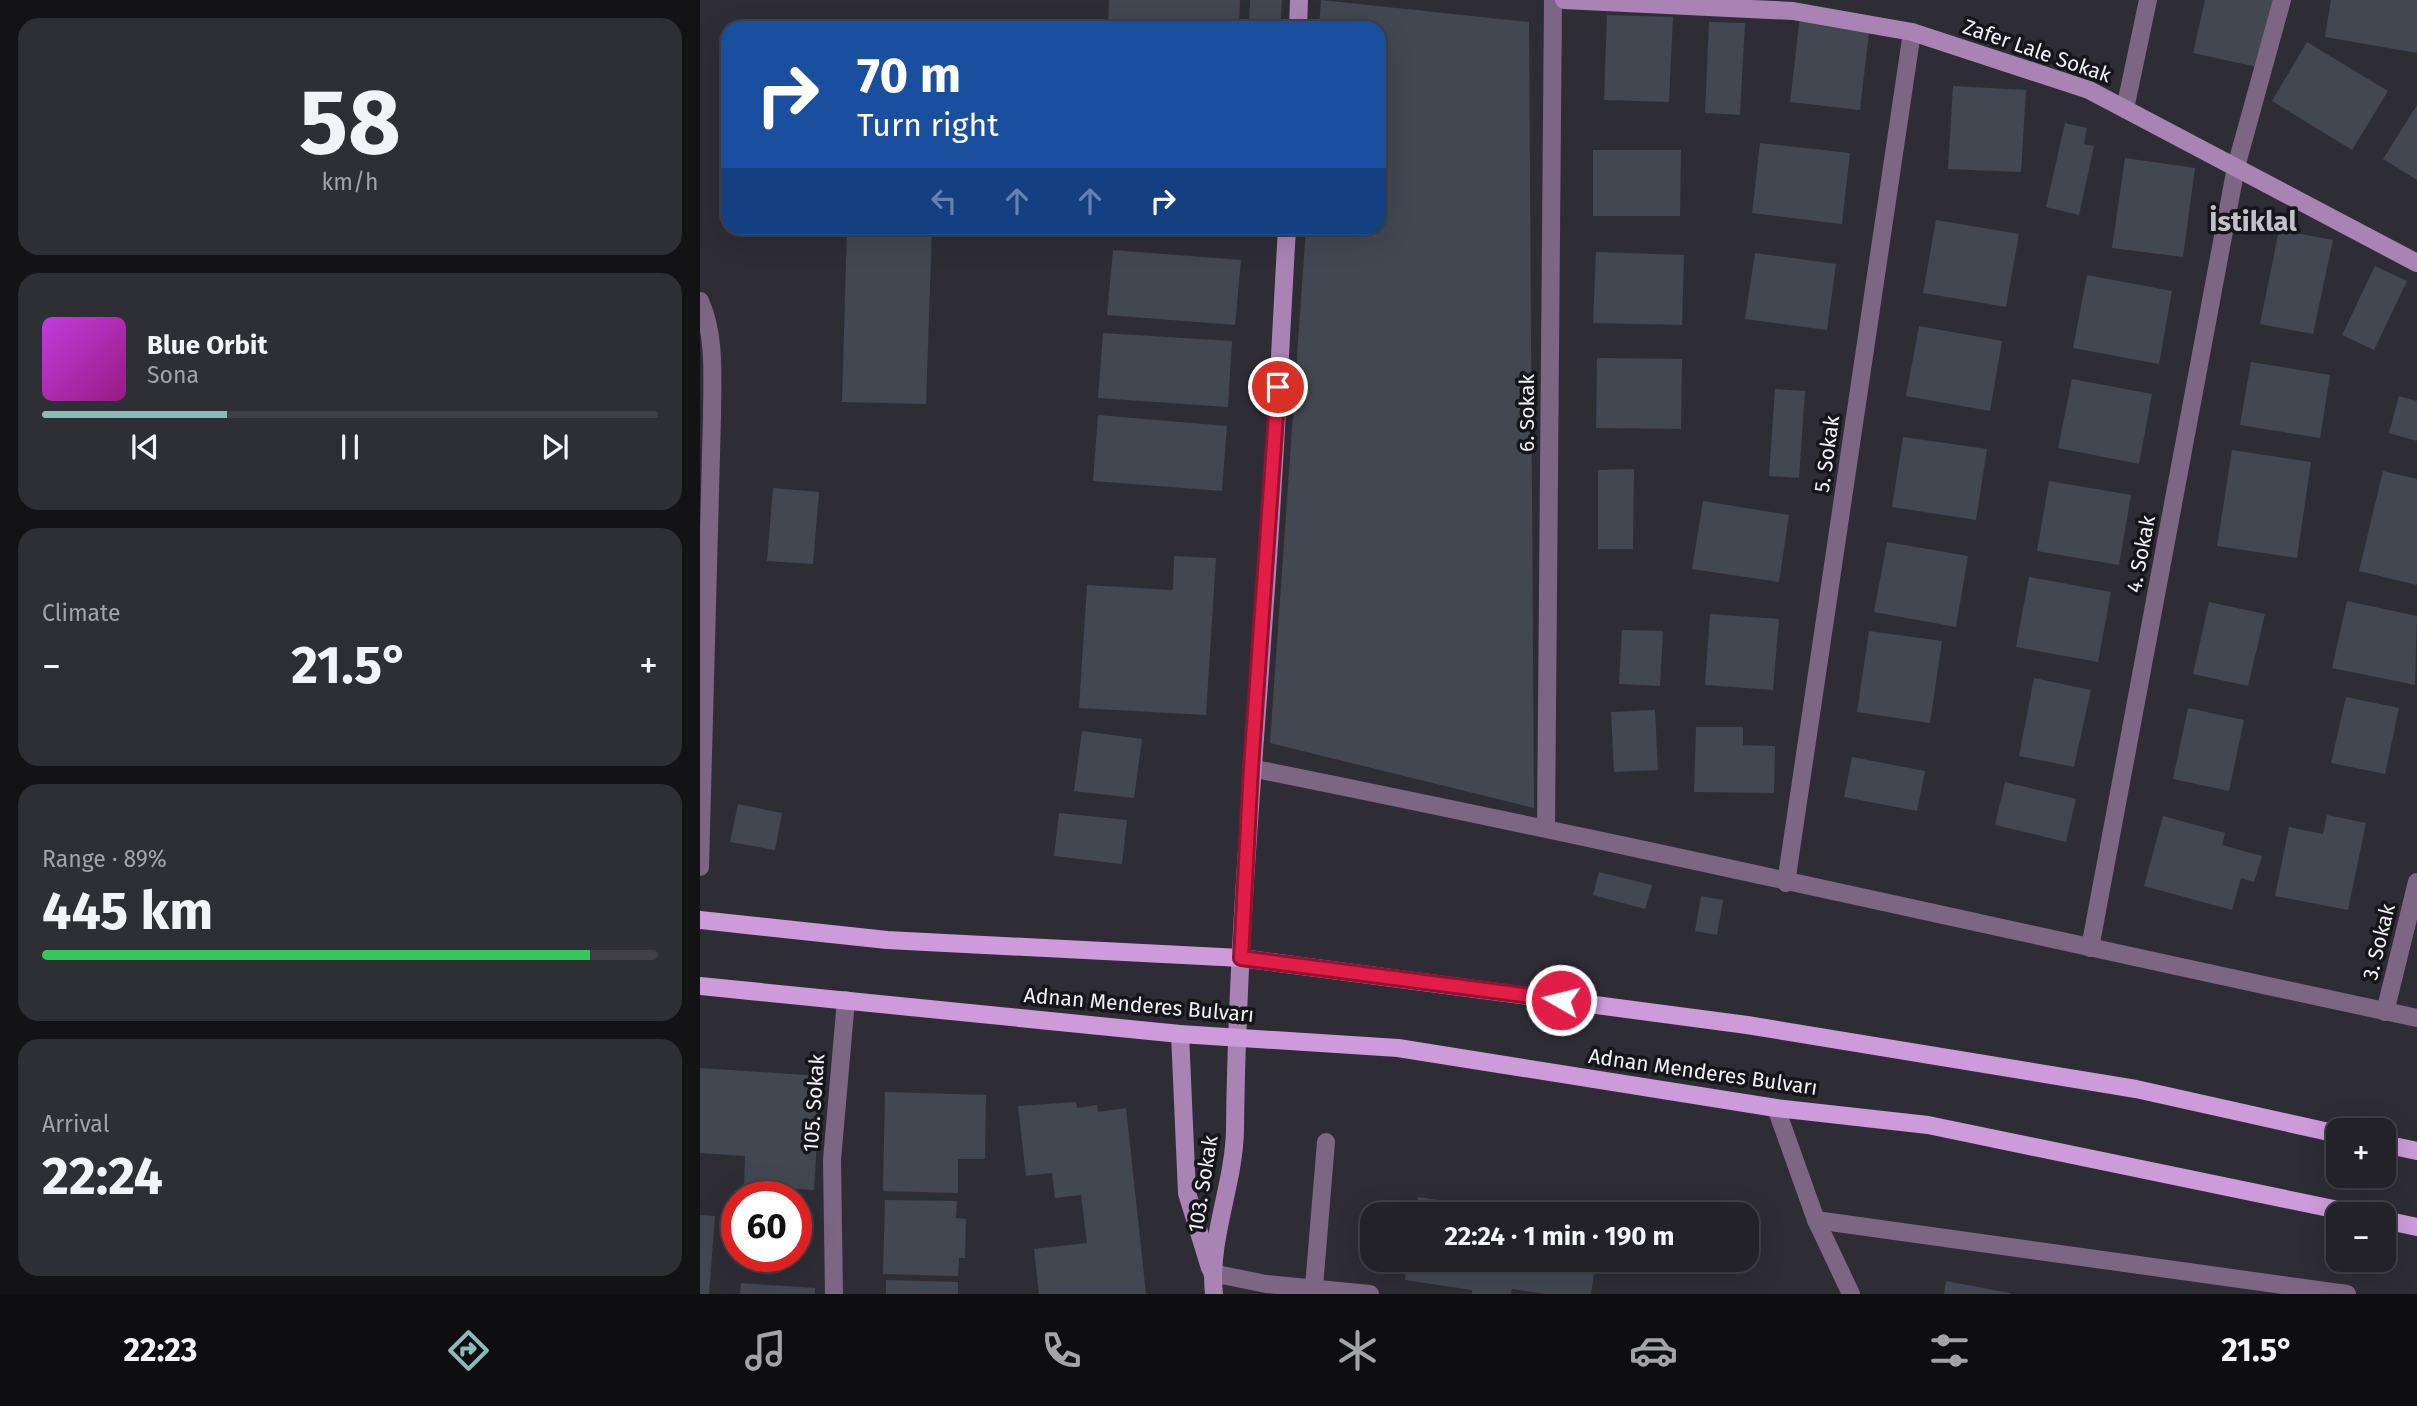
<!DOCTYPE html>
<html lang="en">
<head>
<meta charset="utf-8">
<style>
	body { margin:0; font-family:"Fira Sans",sans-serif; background:#2e2f34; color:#f1f3f6; height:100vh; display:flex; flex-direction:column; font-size:26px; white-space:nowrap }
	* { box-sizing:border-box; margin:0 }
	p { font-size:23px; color:#a2a4a8 }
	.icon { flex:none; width:38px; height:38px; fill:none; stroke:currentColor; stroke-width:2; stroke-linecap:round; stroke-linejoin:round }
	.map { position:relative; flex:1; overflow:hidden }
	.details { display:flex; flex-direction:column; gap:18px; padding:18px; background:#131316; width:700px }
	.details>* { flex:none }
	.banner { position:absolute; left:21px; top:21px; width:665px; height:214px; border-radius:21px; box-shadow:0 7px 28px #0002,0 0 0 2px #3f3f45; background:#1a4fa0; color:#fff; overflow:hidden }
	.fabs { position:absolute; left:1626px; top:1118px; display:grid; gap:14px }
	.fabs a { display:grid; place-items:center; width:70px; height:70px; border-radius:14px; background:#222228; box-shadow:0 7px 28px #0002,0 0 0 2px #3f3f45; font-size:35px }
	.speed { position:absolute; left:21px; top:1181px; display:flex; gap:14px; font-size:35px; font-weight:700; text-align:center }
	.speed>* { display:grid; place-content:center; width:91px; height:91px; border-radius:50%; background:#222228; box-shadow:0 7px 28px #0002,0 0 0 2px #3f3f45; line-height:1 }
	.speed .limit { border:10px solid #d22; background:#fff; color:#111 }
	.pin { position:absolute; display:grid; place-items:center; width:60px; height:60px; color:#fff; margin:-30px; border:4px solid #fff; border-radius:50%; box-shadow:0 2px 7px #0007 }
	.me { position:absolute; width:77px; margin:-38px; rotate:278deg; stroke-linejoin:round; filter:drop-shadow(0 0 5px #0008) }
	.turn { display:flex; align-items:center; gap:24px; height:147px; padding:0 21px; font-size:32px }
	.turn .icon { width:91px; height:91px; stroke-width:2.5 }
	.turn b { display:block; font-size:49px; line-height:60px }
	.lanes { display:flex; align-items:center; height:66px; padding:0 21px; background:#0003; justify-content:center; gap:35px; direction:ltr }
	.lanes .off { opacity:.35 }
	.big { font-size:52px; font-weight:700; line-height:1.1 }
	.details .widget { flex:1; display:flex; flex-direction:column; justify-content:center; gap:10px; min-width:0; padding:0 24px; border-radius:21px; background:#2e2f34 }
	.details .dial { align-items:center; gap:0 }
	.dial b { font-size:91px; line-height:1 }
	.song { display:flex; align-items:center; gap:21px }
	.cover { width:84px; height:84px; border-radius:10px; background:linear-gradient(135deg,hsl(290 70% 55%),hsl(310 70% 35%)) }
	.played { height:7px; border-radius:4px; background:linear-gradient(90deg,#8bbbb9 30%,#3f3f45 30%) }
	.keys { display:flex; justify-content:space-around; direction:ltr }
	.heat { display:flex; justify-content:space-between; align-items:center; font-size:38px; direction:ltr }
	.charge { height:10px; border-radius:5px; background:linear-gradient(90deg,#34c759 89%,#3f3f45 0) }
	.trip { position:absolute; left:660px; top:1202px; width:399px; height:70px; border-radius:21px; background:#222228; box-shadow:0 7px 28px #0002,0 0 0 2px #3f3f45; font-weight:700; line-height:70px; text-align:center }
	.menu { display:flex; height:112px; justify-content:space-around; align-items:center; background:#0e0e10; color:#a2a4a8 }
	.menu .icon { width:49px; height:49px }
	.menu .on { color:#8bbbb9 }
	.menu b { font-size:32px; color:#f1f3f6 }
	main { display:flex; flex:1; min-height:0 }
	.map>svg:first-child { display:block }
</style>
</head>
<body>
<main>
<section class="details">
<div class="widget dial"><b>58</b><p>km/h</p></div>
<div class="widget">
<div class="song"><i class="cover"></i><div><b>Blue Orbit</b><p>Sona</p></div></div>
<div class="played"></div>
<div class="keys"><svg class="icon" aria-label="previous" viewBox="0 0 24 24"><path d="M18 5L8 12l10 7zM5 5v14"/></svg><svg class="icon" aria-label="pause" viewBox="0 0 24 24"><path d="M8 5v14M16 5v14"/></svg><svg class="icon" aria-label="next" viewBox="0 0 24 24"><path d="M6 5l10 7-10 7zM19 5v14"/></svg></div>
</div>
<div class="widget"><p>Climate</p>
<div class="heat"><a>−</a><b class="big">21.5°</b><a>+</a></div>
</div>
<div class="widget"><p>Range · 89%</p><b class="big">445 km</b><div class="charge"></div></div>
<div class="widget"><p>Arrival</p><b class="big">22:24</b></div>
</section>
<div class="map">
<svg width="1717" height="1294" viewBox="0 0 1717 1294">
	<rect width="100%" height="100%" fill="#2e2d36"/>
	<!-- building -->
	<g fill="#424751">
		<polygon points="409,0 540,0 539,28 408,28"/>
		<polygon points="550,0 582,0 580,28 549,28"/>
		<polygon points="621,0 829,22 834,808 570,743 606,228 679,228 679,28 619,28"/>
		<polygon points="1505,0 1573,0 1557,67 1493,53"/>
		<polygon points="1631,0 1717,0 1717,53 1625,37"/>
		<polygon points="907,15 973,17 969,102 904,100"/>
		<polygon points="1100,16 1170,24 1160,110 1090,102"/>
		<polygon points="1009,22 1045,23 1040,115 1005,113"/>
		<polygon points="1607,42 1688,91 1652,150 1572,101"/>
		<polygon points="1253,86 1326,90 1321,172 1248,169"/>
		<polygon points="1717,105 1717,180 1683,159"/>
		<polygon points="1365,123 1387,128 1384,144 1394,146 1379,215 1346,207"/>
		<polygon points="1060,143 1150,153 1142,224 1052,213"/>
		<polygon points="893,150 981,150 980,216 893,216"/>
		<polygon points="1425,158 1495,168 1483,257 1412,248"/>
		<polygon points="1236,220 1319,234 1306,307 1223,293"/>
		<polygon points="147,228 232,228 226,404 142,402"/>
		<polygon points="1579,230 1633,240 1613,334 1560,324"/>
		<polygon points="413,250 541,260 535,325 407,315"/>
		<polygon points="896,252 984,255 982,325 893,323"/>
		<polygon points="1055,253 1136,264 1127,330 1045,319"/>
		<polygon points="1675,266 1707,281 1674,350 1642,335"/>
		<polygon points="1387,275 1472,291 1459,364 1373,348"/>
		<polygon points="1219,326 1302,341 1290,411 1206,396"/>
		<polygon points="403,333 532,341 528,407 398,398"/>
		<polygon points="897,358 982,359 981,429 896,428"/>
		<polygon points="1551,362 1630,375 1620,438 1540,425"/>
		<polygon points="1372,379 1452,394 1439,464 1358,448"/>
		<polygon points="1075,389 1105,391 1099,478 1069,476"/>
		<polygon points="1699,396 1717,401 1717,441 1689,433"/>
		<polygon points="398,415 527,426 522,491 393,481"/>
		<polygon points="1203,437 1287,449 1276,520 1192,507"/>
		<polygon points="1532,450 1611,462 1597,558 1517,546"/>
		<polygon points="934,469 933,549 898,549 898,470"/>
		<polygon points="1683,471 1717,479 1717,585 1659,571"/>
		<polygon points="1349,481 1431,495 1419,565 1337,551"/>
		<polygon points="73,488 119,492 113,564 67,561"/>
		<polygon points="1003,501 1089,515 1079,582 992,569"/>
		<polygon points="1187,542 1268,556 1256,627 1174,612"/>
		<polygon points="474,556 516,558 506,715 379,708 387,585 473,590"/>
		<polygon points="1329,577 1411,592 1398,662 1316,647"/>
		<polygon points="1647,601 1717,616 1715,685 1632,668"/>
		<polygon points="1509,602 1565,614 1548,686 1493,674"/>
		<polygon points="1010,614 1079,619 1073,690 1005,685"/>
		<polygon points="922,630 963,631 960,686 919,684"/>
		<polygon points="1169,631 1242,641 1230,723 1157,712"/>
		<polygon points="1334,678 1391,690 1374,767 1319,756"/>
		<polygon points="1646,697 1699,708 1685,774 1631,763"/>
		<polygon points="1488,708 1544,720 1529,791 1473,779"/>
		<polygon points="955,710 958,770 914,772 911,712"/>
		<polygon points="996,727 1043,727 1043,745 1075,746 1074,793 994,792"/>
		<polygon points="382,731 442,739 434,798 374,791"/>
		<polygon points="1152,757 1225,771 1217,811 1144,797"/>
		<polygon points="1305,782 1376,799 1366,842 1295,825"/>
		<polygon points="38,804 82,813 75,850 30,842"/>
		<polygon points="359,813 427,820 422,864 354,856"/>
		<polygon points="1627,815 1666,823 1648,910 1575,896 1589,827 1623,834"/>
		<polygon points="1463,816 1525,833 1522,845 1562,856 1554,882 1541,878 1532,910 1444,886"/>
		<polygon points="899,872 952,885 945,909 893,895"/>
		<polygon points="1001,896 1023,900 1017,935 995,931"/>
		<polygon points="0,1068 121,1076 114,1190 44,1186 45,1156 0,1153"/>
		<polygon points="185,1092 286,1095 285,1159 258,1159 258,1193 183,1191"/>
		<polygon points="376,1102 377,1108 397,1105 398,1112 426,1108 446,1294 339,1294 334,1249 387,1243 381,1195 355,1198 352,1173 326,1176 318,1106"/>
		<polygon points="718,1197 821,1213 820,1214 715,1214"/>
		<polygon points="185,1200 257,1201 256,1218 266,1219 265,1258 259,1258 258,1276 183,1274"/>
		<polygon points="0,1215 15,1216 9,1294 0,1294"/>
		<polygon points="708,1260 896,1260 891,1294 846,1294 812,1289 811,1294 772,1294 772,1290 705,1280"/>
		<polygon points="186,1280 258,1282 258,1294 186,1294"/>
		<polygon points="1246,1281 1310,1293 1310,1294 1244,1294"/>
		<polygon points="41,1283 115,1288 115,1294 40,1294"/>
	</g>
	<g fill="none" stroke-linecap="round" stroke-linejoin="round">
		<!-- lane -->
		<g stroke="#7d6584" stroke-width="18">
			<polyline points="512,1273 566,1284 670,1294"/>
			<polyline points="614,1287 626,1142"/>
		</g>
		<!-- street -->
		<g stroke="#7d6584" stroke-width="18">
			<polyline points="1425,109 1448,0"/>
			<path d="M0,301C16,336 12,379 12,417L0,867"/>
			<path d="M551,768C940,846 1328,935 1717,1018"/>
			<polyline points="846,827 853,0"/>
			<polyline points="1086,883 1212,32"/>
			<polyline points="1390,948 1536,167 1582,0"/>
			<polyline points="1685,1012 1717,882"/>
			<polyline points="1076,1108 1116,1220 1151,1294"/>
			<polyline points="1116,1220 1647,1294"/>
			<polyline points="134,1294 132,1160 146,1000"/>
		</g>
		<!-- secondary -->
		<g stroke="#aa83b5" stroke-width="18">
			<polyline points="864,0 1093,11 1212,32 1389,90 1717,263"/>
			<polyline points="598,28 599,0"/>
			<polyline points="480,1034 487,1193 510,1268"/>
			<path d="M514,1294C508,1240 534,1185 535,1130C537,934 556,740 569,544C576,439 581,333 587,228"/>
		</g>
		<!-- primary -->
		<g stroke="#cd9ada" stroke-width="18">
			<polyline points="0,920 187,940 541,958 1047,1025 1436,1089 1638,1134"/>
			<polyline points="0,986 480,1034 698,1048 1076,1108 1228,1125 1658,1214"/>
			<polyline points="1684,1144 1717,1151"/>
			<polyline points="1684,1220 1717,1227"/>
		</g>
	</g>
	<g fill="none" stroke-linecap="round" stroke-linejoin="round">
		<defs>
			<polyline id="route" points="578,387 551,768 541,958 861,1000"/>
		</defs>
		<!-- route casing -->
		<use href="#route" stroke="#92132f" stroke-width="18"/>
		<!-- route -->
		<use href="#route" stroke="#e11d48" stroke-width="12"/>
	</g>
	<g text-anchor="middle" stroke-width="7" stroke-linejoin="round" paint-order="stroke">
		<!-- street labels -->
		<g font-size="21" fill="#f1f0f7" stroke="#16161a">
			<text transform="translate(1337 51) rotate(19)" y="7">Zafer Lale Sokak</text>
			<text transform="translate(827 413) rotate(-90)" y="7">6. Sokak</text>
			<text transform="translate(1127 454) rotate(-82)" y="7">5. Sokak</text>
			<text transform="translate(1441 554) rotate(-79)" y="7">4. Sokak</text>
			<text transform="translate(1679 942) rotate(-76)" y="7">3. Sokak</text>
			<text transform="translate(439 1005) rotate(5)" y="7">Adnan Menderes Bulvarı</text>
			<text transform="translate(1003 1072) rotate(8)" y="7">Adnan Menderes Bulvarı</text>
			<text transform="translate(114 1103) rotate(-86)" y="7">105. Sokak</text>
			<text transform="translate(503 1184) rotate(-81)" y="7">103. Sokak</text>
		</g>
		<!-- district labels -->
		<g font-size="28" font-weight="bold" fill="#c3c1ce" stroke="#16161a">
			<text x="1553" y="231">İstiklal</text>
		</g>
	</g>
</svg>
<div class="fabs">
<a>+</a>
<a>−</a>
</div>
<div class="speed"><div class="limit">60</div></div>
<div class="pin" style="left:578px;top:387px;background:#d93025"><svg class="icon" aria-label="arrive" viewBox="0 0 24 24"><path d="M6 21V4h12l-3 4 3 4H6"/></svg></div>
<svg class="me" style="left:861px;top:1000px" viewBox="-20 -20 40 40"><circle r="17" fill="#e11d48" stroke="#fff" stroke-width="3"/><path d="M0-11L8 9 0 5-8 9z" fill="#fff"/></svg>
<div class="trip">22:24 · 1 min · 190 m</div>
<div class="banner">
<div class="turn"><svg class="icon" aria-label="right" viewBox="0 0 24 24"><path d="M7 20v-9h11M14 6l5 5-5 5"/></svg><div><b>70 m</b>Turn right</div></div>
<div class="lanes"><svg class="icon off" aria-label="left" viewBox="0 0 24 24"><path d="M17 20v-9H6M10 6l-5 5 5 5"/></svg><svg class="icon off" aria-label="ahead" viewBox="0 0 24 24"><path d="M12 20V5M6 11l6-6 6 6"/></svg><svg class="icon off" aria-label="ahead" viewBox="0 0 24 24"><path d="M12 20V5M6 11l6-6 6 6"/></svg><svg class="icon" aria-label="right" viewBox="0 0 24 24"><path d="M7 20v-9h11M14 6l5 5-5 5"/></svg></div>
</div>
</div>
</main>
<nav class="menu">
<b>22:23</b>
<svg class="icon on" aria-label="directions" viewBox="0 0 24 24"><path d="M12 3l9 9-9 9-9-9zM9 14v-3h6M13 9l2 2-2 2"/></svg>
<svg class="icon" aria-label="music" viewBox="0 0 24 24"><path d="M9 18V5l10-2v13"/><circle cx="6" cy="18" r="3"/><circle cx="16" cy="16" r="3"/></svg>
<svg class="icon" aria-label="phone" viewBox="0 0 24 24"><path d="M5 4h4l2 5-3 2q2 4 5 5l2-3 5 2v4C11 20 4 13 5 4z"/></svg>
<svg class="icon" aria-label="climate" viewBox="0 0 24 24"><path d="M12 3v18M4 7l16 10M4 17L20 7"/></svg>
<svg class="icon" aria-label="car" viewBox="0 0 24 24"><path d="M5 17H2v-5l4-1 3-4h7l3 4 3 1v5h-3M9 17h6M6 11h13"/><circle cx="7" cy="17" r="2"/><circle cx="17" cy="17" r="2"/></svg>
<svg class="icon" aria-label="filters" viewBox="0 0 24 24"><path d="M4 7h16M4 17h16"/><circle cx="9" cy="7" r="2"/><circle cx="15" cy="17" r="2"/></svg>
<b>21.5°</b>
</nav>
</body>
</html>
